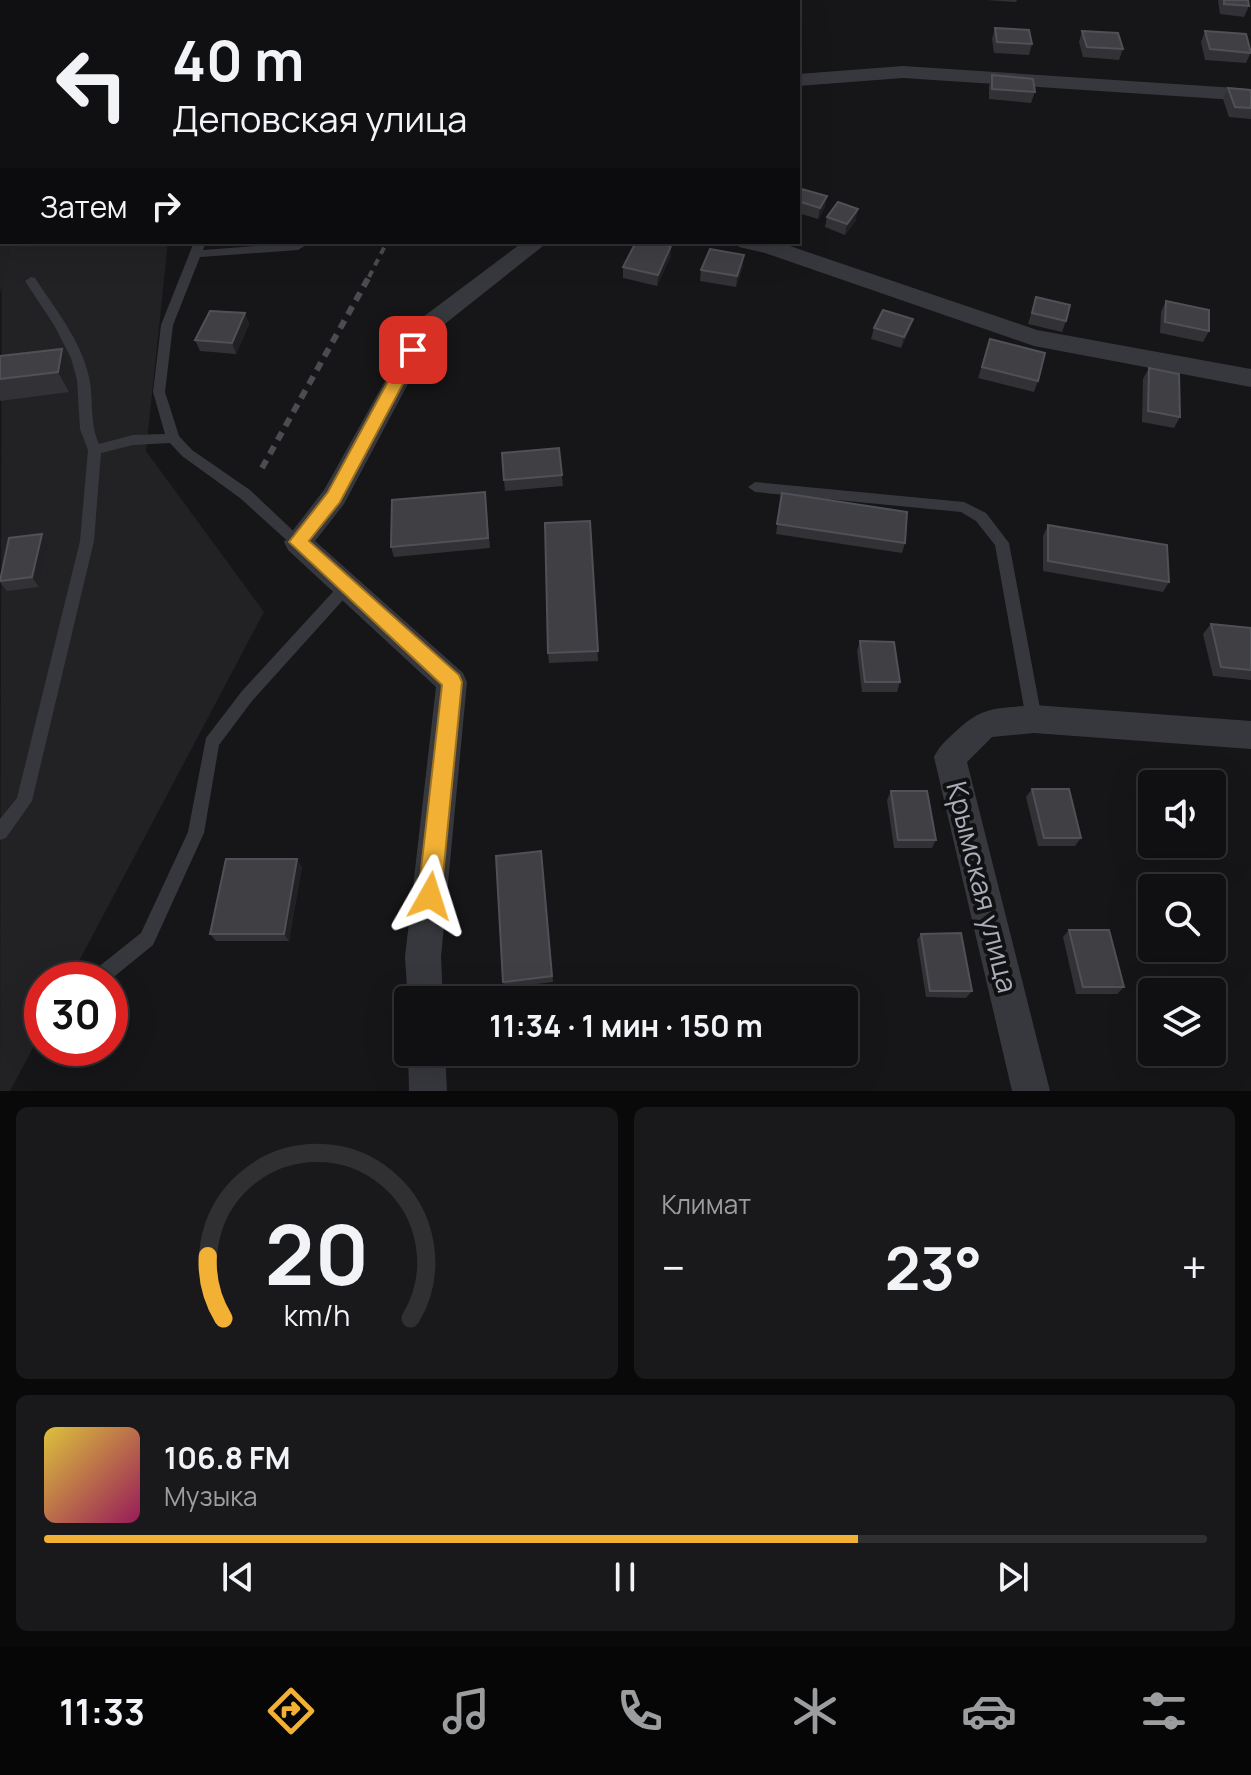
<!DOCTYPE html>
<html lang="ru">
<head>
<meta charset="utf-8">
<style>
	body { margin:0; font-family:Manrope,sans-serif; background:#19191b; color:#f1f3f6; height:100vh; display:flex; flex-direction:column; font-size:30px; white-space:nowrap }
	* { box-sizing:border-box; margin:0 }
	p { font-size:26px; color:#9c9d9f }
	.icon { flex:none; width:44px; height:44px; fill:none; stroke:currentColor; stroke-width:2; stroke-linecap:round; stroke-linejoin:round }
	.map { position:relative; height:1091px; overflow:hidden }
	.side { display:flex; flex-direction:column; gap:16px; padding:16px; background:#09090a; flex:1 }
	.side>* { flex:none }
	.guide { position:absolute; left:0px; top:0px; width:800px; height:244px; box-shadow:0 8px 32px #0002,0 0 0 2px #303032; background:#101012; color:#f1f3f6; overflow:hidden }
	.fabs { position:absolute; left:1138px; top:770px; display:grid; gap:16px }
	.fabs a { display:grid; place-items:center; width:88px; height:88px; border-radius:8px; background:#101012; box-shadow:0 8px 32px #0002,0 0 0 2px #303032; font-size:40px }
	.speed { position:absolute; left:24px; top:962px; display:flex; gap:16px; font-size:40px; font-weight:700; text-align:center }
	.speed>* { display:grid; place-content:center; width:104px; height:104px; border-radius:50%; background:#101012; box-shadow:0 8px 32px #0002,0 0 0 2px #303032; line-height:1 }
	.speed .limit { border:12px solid #d22; background:#fff; color:#111 }
	.pin { position:absolute; display:grid; place-items:center; width:68px; height:68px; color:#fff; margin:-34px; border-radius:16px; box-shadow:0 4px 12px #0006 }
	.me { position:absolute; width:88px; margin:-44px; rotate:6deg; stroke-linejoin:round; filter:drop-shadow(0 0 6px #0008) }
	.turn { display:flex; align-items:center; gap:28px; height:168px; padding:0 40px; font-size:36px }
	.turn .icon { width:104px; height:104px; stroke-width:2.5 }
	.turn b { display:block; font-size:56px; line-height:68px }
	.then { display:flex; align-items:center; height:76px; padding:0 40px; background:#0003; gap:16px; font-size:30px }
	.big { font-size:60px; font-weight:700; line-height:1.1 }
	.side .tile { flex:1; display:flex; flex-direction:column; justify-content:center; gap:12px; min-width:0; padding:0 28px; border-radius:12px; background:#19191b }
	.side .dial { align-items:center; gap:0 }
	.dial svg { height:208px; overflow:visible; fill:none; stroke:#303032; stroke-width:7; stroke-linecap:round; text-anchor:middle }
	.dial text { fill:#f1f3f6; stroke:none }
	.song { display:flex; align-items:center; gap:24px }
	.cover { width:96px; height:96px; border-radius:12px; background:linear-gradient(135deg,hsl(50 70% 55%),hsl(330 70% 35%)) }
	.played { height:8px; border-radius:4px; background:linear-gradient(90deg,#f2b134 70%,#303032 70%) }
	.keys { display:flex; justify-content:space-around; direction:ltr }
	.heat { display:flex; justify-content:space-between; align-items:center; font-size:44px; direction:ltr }
	.side .tiles { flex:1; display:grid; gap:16px; grid-template-columns:1fr 1fr }
	.tile:last-child { grid-column:span 2 }
	.trip { position:absolute; left:394px; top:986px; width:464px; height:80px; border-radius:8px; background:#101012; box-shadow:0 8px 32px #0002,0 0 0 2px #303032; font-weight:700; line-height:80px; text-align:center }
	.dock { display:flex; height:128px; justify-content:space-around; align-items:center; background:#060607; color:#9c9d9f }
	.dock .icon { width:56px; height:56px }
	.dock .current { color:#f2b134 }
	.dock b { font-size:36px; color:#f1f3f6 }
	.map>svg:first-child { display:block }
</style>
</head>
<body>
<div class="map">
<svg width="1251" height="1091" viewBox="0 0 1251 1091">
	<rect width="100%" height="100%" fill="#161618"/>
	<!-- built -->
	<polygon fill="#222225" points="2,134 2,242 168,242 146,451 264,612 69,980 42,980 42,1031 10,1091 0,1091"/>
	<g fill="none" stroke-linecap="round" stroke-linejoin="round">
		<!-- lane -->
		<g fill="#37383d" fill-rule="evenodd">
			<polygon points="278,0 286,0 285,2 277,2"/>
			<path d="M194,242H206L203,250L311,242L298,250L200,257L173,325L165,392L179,436L192,450L250,490L305,542L303,546H293L240,498L182,456L170,443L133,445L101,453L94,541L32,801L6,838L0,840V819L17,798L80,541L88,450L80,429L77,380L71,358L54,325L25,281L31,277L35,278C55,309 81,340 89,377C94,399 89,422 99,444L133,435L165,434L153,392L161,325Z"/>
			<polygon points="755,482 964,502 986,513 1009,543 1042,719 1040,724 1034,726 1028,724 1026,719 995,545 976,521 961,512 755,492 748,487"/>
			<polygon points="347,580 352,582 354,586 352,590 252,701 219,745 204,833 153,945 110,980 96,980 94,974 97,968 141,933 188,832 206,738 242,691 342,582"/>
		</g>
		<!-- street -->
		<g fill="#37383d" fill-rule="evenodd">
			<polygon points="706,0 724,0 705,2"/>
			<polygon points="903,66 1251,89 1251,101 903,78 798,86 798,74"/>
			<polygon points="523,242 548,242 436,331 344,504 315,541 463,673 467,682 441,957 443,1000 408,1000 408,1003 405,957 436,687 288,550 284,542 324,490 419,320"/>
			<polygon points="736,242 778,242 1037,330 1251,369 1251,387 1034,346 765,253 739,247"/>
			<path d="M1034,705L1251,721V749L1034,733L992,737L967,762L1050,1091H1012L934,757C939,747 945,741 954,733C983,705 996,709 1034,705Z"/>
			<polygon points="408,1050 445,1052 447,1091 409,1091"/>
		</g>
		<!-- rail-far1 -->
		<g stroke="#4a4c52" stroke-width="4" stroke-dasharray="7 6" stroke-linecap="butt">
			<polyline points="74,2 77,0"/>
			<polyline points="91,2 94,0"/>
			<polyline points="369,277 387,242"/>
		</g>
		<!-- rail -->
		<polyline stroke="#4a4c52" stroke-width="6" stroke-dasharray="9 7" stroke-linecap="butt" points="262,468 370,275"/>
	</g>
	<!-- wall -->
	<g fill="#323236">
		<polygon points="396,0 424,0 423,2 397,2"/>
		<polygon points="986,0 1017,0 1016,2"/>
		<polygon points="1218,0 1248,0 1249,6 1244,17 1220,14"/>
		<polygon points="995,28 1032,44 1029,55 994,53 992,39"/>
		<polygon points="1082,31 1123,49 1119,60 1083,57 1079,42"/>
		<polygon points="1205,31 1251,52 1246,63 1205,60 1201,42"/>
		<polygon points="992,75 1035,92 1031,103 989,99 989,86"/>
		<polygon points="1228,88 1251,90 1251,119 1229,117 1223,99"/>
		<polygon points="798,188 825,207 818,219 798,213"/>
		<polygon points="827,217 856,220 845,235 825,227"/>
		<polygon points="671,256 657,286 623,278 623,267"/>
		<polygon points="743,266 736,287 700,281 701,270"/>
		<polygon points="1036,297 1066,321 1062,332 1028,324"/>
		<polygon points="1166,301 1209,331 1203,342 1160,333 1161,312"/>
		<polygon points="245,313 249,324 236,354 200,351 195,340"/>
		<polygon points="874,328 910,329 901,348 871,339"/>
		<polygon points="990,339 1038,381 1034,392 978,378"/>
		<polygon points="62,349 73,369 69,392 0,401 0,356"/>
		<polygon points="1149,368 1180,417 1174,428 1142,422 1143,379"/>
		<polygon points="559,448 563,486 505,491 504,480"/>
		<polygon points="485,492 490,548 394,557 391,547"/>
		<polygon points="782,493 905,543 902,553 776,534"/>
		<polygon points="590,521 598,661 549,663 548,653"/>
		<polygon points="1048,525 1169,582 1163,592 1043,571 1043,536"/>
		<polygon points="42,534 49,545 39,587 7,591 0,582 0,577"/>
		<polygon points="1211,624 1251,628 1251,680 1213,676 1203,634"/>
		<polygon points="860,641 900,682 897,692 862,692 857,651"/>
		<polygon points="1032,789 1081,838 1075,846 1038,846 1026,797"/>
		<polygon points="891,791 936,840 932,848 894,848 887,800"/>
		<polygon points="541,851 553,982 504,988 503,982"/>
		<polygon points="302,866 289,941 216,941 210,934"/>
		<polygon points="1069,930 1124,987 1117,994 1076,994 1063,937"/>
		<polygon points="921,934 972,991 966,998 926,997 917,940"/>
	</g>
	<!-- shaded-wall -->
	<g fill="#212124">
		<polygon points="827,196 825,207 818,219 820,208"/>
		<polygon points="858,209 856,220 845,235 847,224"/>
		<polygon points="2,217 2,242 12,242 0,294 0,225"/>
		<polygon points="671,246 671,256 657,286 658,275"/>
		<polygon points="744,255 743,266 736,287 737,276"/>
		<polygon points="245,313 249,324 236,354 232,343"/>
		<polygon points="913,319 910,329 901,348 904,337"/>
		<polygon points="62,349 73,369 69,392 58,372"/>
		<polygon points="42,534 49,545 39,587 32,577"/>
		<polygon points="297,859 302,866 289,941 284,934"/>
	</g>
	<!-- building -->
	<g fill="#3f3f44" stroke="#4f5156" stroke-width="2">
		<polygon points="1224,0 1248,0 1249,6 1224,4"/>
		<polygon points="995,28 1029,30 1032,44 997,42"/>
		<polygon points="1082,31 1118,33 1123,49 1087,47"/>
		<polygon points="1205,31 1246,34 1251,53 1210,49"/>
		<polygon points="992,75 1033,79 1035,92 992,89"/>
		<polygon points="1228,88 1251,90 1251,108 1235,107"/>
		<polygon points="798,188 827,196 820,208 798,201"/>
		<polygon points="838,202 858,209 847,224 827,217"/>
		<polygon points="636,242 654,242 671,246 658,275 623,267"/>
		<polygon points="710,249 744,255 737,276 701,270"/>
		<polygon points="1036,297 1070,305 1066,321 1032,313"/>
		<polygon points="1166,301 1209,310 1209,331 1165,322"/>
		<polygon points="883,310 913,319 904,337 874,328"/>
		<polygon points="210,311 245,313 232,343 195,340"/>
		<polygon points="990,339 1045,353 1038,381 982,367"/>
		<polygon points="62,349 58,372 0,379 0,356"/>
		<polygon points="1149,368 1179,374 1180,417 1148,411"/>
		<polygon points="559,448 562,475 504,480 502,453"/>
		<polygon points="485,492 488,538 391,547 392,500"/>
		<polygon points="782,493 907,512 905,543 777,524"/>
		<polygon points="590,521 598,651 548,653 545,523"/>
		<polygon points="1048,525 1167,545 1169,582 1048,561"/>
		<polygon points="42,534 32,577 0,581 9,538"/>
		<polygon points="1211,624 1251,628 1251,670 1221,667"/>
		<polygon points="860,641 894,642 900,682 865,682"/>
		<polygon points="1032,789 1069,789 1081,838 1044,838"/>
		<polygon points="891,791 927,791 936,840 898,840"/>
		<polygon points="541,851 552,976 503,982 496,856"/>
		<polygon points="226,859 297,859 284,934 210,934"/>
		<polygon points="1069,930 1109,930 1124,987 1083,987"/>
		<polygon points="961,933 972,991 930,991 921,934"/>
	</g>
	<!-- route -->
	<polygon fill="#f2b134" stroke="#9d7322" stroke-width="2" points="413,345 421,350 340,502 309,541 459,675 462,682 441,896 438,904 430,907 422,904 418,896 442,685 289,542 328,492 405,350"/>
	<g text-anchor="middle" stroke-width="8" stroke-linejoin="round" paint-order="stroke">
		<!-- street labels -->
		<g font-size="28" fill="#a8adb8" stroke="#111113">
			<text transform="translate(982 887) rotate(76)" y="10">Крымская улица</text>
		</g>
	</g>
</svg>
<div class="fabs">
<a><svg class="icon" aria-label="sound" viewBox="0 0 24 24"><path d="M4 9h4l5-4v14l-5-4H4zM17 9q2 3 0 6"/></svg></a>
<a><svg class="icon" aria-label="search" viewBox="0 0 24 24"><circle cx="10" cy="10" r="6"/><path d="M15 15l6 6"/></svg></a>
<a><svg class="icon" aria-label="layers" viewBox="0 0 24 24"><path d="M12 4l9 5-9 5-9-5zM3 14l9 5 9-5"/></svg></a>
</div>
<div class="speed"><div class="limit">30</div></div>
<div class="pin" style="left:413px;top:350px;background:#d93025"><svg class="icon" aria-label="arrive" viewBox="0 0 24 24"><path d="M6 21V4h12l-3 4 3 4H6"/></svg></div>
<svg class="me" style="left:430px;top:896px" viewBox="-20 -20 40 40"><path d="M0-17L14 15 0 8-14 15z" fill="#f2b134" stroke="#fff" stroke-width="4"/></svg>
<div class="trip">11:34 · 1 мин · 150 m</div>
<div class="guide">
<div class="turn"><svg class="icon" aria-label="left" viewBox="0 0 24 24"><path d="M17 20v-9H6M10 6l-5 5 5 5"/></svg><div><b>40 m</b>Деповская улица</div></div>
<div class="then">Затем<svg class="icon" aria-label="right" viewBox="0 0 24 24"><path d="M7 20v-9h11M14 6l5 5-5 5"/></svg></div>
</div>
</div>
<section class="side">
<div class="tiles">
<div class="tile dial"><svg viewBox="0 0 100 80">
<path d="M14 69A42 42 0 1 1 86 69"/>
<path d="M14 69A42 42 0 0 1 8 45" stroke="#f2b134"/>
<text x="50" y="56" font-size="32" font-weight="700">20</text>
<text x="50" y="72" font-size="11">km/h</text>
</svg></div>
<div class="tile"><p>Климат</p>
<div class="heat"><a>−</a><b class="big">23°</b><a>+</a></div>
</div>
<div class="tile">
<div class="song"><i class="cover"></i><div><b>106.8 FM</b><p>Музыка</p></div></div>
<div class="played"></div>
<div class="keys"><svg class="icon" aria-label="previous" viewBox="0 0 24 24"><path d="M18 5L8 12l10 7zM5 5v14"/></svg><svg class="icon" aria-label="pause" viewBox="0 0 24 24"><path d="M8 5v14M16 5v14"/></svg><svg class="icon" aria-label="next" viewBox="0 0 24 24"><path d="M6 5l10 7-10 7zM19 5v14"/></svg></div>
</div>
</div>
</section>
<nav class="dock">
<b>11:33</b>
<svg class="icon current" aria-label="directions" viewBox="0 0 24 24"><path d="M12 3l9 9-9 9-9-9zM9 14v-3h6M13 9l2 2-2 2"/></svg>
<svg class="icon" aria-label="music" viewBox="0 0 24 24"><path d="M9 18V5l10-2v13"/><circle cx="6" cy="18" r="3"/><circle cx="16" cy="16" r="3"/></svg>
<svg class="icon" aria-label="phone" viewBox="0 0 24 24"><path d="M5 4h4l2 5-3 2q2 4 5 5l2-3 5 2v4C11 20 4 13 5 4z"/></svg>
<svg class="icon" aria-label="climate" viewBox="0 0 24 24"><path d="M12 3v18M4 7l16 10M4 17L20 7"/></svg>
<svg class="icon" aria-label="car" viewBox="0 0 24 24"><path d="M5 17H2v-5l4-1 3-4h7l3 4 3 1v5h-3M9 17h6M6 11h13"/><circle cx="7" cy="17" r="2"/><circle cx="17" cy="17" r="2"/></svg>
<svg class="icon" aria-label="filters" viewBox="0 0 24 24"><path d="M4 7h16M4 17h16"/><circle cx="9" cy="7" r="2"/><circle cx="15" cy="17" r="2"/></svg>
</nav>
</body>
</html>
